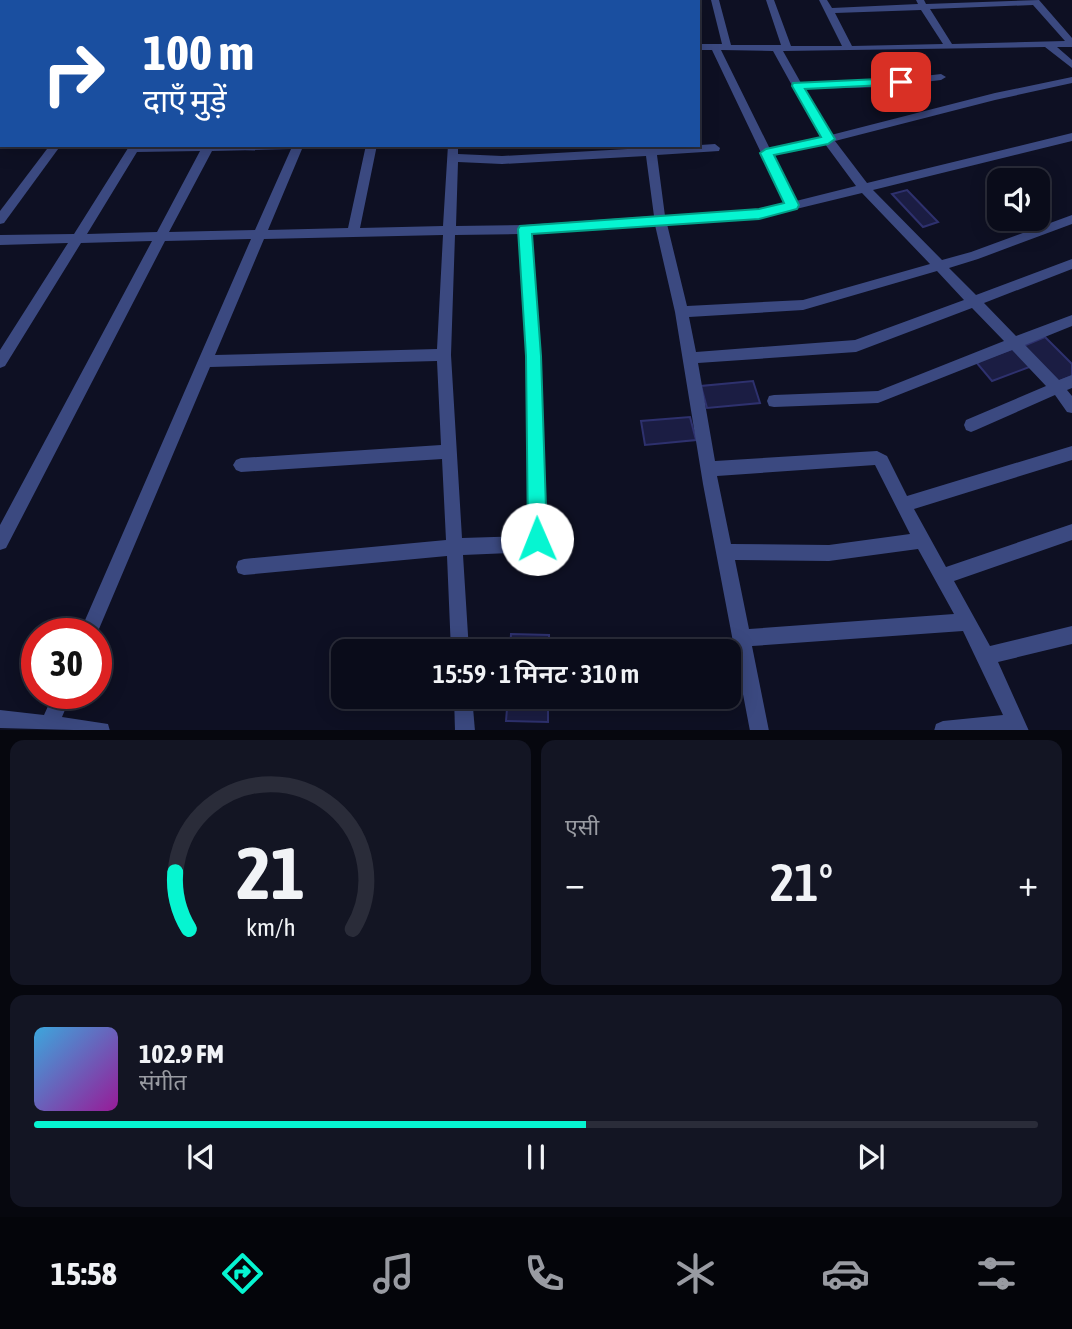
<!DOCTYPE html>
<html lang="hi">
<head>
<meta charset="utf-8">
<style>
	body { margin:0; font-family:"Asap Condensed","Noto Sans Devanagari",sans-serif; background:#131523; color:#f1f3f6; height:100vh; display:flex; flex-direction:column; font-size:26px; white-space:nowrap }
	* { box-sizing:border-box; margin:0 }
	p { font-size:23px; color:#999ba2 }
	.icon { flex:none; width:38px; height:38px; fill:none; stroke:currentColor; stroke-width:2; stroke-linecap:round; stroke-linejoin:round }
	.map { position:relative; height:730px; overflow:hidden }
	.sheet { display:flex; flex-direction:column; gap:10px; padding:10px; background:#06070e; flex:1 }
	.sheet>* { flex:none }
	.guide { position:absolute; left:0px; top:0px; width:700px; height:147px; box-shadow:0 4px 18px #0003,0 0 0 2px #2a2c39; background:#1a4fa0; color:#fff; overflow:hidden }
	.tools { position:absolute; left:987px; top:168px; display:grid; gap:14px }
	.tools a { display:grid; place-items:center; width:63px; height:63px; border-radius:14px; background:#0a0c1a; box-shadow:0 4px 18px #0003,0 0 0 2px #2a2c39; font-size:35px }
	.speed { position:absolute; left:21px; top:618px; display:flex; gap:14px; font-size:35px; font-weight:700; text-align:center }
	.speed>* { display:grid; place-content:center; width:91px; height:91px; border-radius:50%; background:#0a0c1a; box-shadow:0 4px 18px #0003,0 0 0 2px #2a2c39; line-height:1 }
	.speed .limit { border:10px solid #d22; background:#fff; color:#111 }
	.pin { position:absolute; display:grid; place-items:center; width:60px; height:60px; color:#fff; margin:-30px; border-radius:14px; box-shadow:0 4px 10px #0006 }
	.me { position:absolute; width:77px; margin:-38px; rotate:359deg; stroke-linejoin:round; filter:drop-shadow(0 0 5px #0008) }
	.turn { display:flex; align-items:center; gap:24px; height:147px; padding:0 28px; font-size:32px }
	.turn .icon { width:91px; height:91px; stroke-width:2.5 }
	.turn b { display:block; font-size:49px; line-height:60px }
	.big { font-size:52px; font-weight:600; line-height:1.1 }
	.sheet .card { flex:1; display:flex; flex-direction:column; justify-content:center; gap:10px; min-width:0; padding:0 24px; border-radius:14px; background:#131523 }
	.sheet .dial { align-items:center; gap:0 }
	.dial svg { height:182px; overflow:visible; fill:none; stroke:#2a2c39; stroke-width:7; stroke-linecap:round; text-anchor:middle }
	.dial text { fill:#f1f3f6; stroke:none }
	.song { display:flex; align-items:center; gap:21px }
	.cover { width:84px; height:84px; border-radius:10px; background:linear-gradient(135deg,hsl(200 70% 55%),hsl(300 70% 35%)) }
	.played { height:7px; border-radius:4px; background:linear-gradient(90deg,#06f5d1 55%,#2a2c39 55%) }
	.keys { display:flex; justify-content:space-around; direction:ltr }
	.heat { display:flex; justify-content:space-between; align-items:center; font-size:38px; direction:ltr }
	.sheet .tiles { flex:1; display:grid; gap:10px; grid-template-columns:1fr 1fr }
	.card:last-child { grid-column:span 2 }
	.trip { position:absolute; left:331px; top:639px; width:410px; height:70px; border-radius:14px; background:#0a0c1a; box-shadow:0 4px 18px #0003,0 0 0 2px #2a2c39; font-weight:600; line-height:70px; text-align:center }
	.tabs { display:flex; height:112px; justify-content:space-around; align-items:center; background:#04050a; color:#999ba2 }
	.tabs .icon { width:49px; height:49px }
	.tabs .on { color:#06f5d1 }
	.tabs b { font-size:32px; color:#f1f3f6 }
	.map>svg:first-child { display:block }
</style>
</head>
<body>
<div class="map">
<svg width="1072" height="731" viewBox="0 0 1072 731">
	<rect width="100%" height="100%" fill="#0e1023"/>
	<!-- building -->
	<g fill="#1b1d43" stroke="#2e316e" stroke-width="2">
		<polygon points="907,190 938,222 923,227 892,194"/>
		<polygon points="1045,337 1072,364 1072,376 1055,383 1021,347"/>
		<polygon points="1015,348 1032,366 992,381 976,362"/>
		<polygon points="753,381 760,403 707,408 701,386"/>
		<polygon points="690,417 696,440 645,445 641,421"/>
		<polygon points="511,634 549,635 549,651 510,651"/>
		<polygon points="508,696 548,696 548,722 506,721"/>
	</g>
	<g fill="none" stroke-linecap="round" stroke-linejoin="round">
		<!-- street -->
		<g fill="#3b4980" fill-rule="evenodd">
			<polygon points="28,0 37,0 27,2"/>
			<polygon points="89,0 98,0 88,2"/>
			<polygon points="157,0 165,0 156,2"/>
			<polygon points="224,0 232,0 223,2"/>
			<polygon points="287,0 295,0 286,2"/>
			<rect x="396" y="0" width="8" height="2"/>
			<rect x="547" y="0" width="8" height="2"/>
			<rect x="605" y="0" width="8" height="2"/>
			<polygon points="656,0 664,0 665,2 656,2"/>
			<path d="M711,0H719L731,45H781L766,0H774L791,46H842L819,0H827L832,8L918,4L916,0H924L926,4L1039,0L1072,38V47H1057L1072,60V68L1045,47L783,51L801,83L882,81L941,74L946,77L941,80L882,87L804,89L831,135L995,93L1072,77V83L995,100L835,141L867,183L1072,133V141L873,190L942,260L971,252L1072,215V224L978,259L949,268L976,295L1072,259V269L984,303L1016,336L1072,315V326L1025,345L1059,380L1072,375V388L1067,390L1072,396V413L1067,412L1055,395L976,430L971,432L966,430L964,425L966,420L1046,386L1012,350L878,403L774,407L769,406L767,401L769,396L774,395L878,391L1004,341L972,308L856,352L698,363L715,461L877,451L887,456L907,496L1072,446V460L914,509L946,567L1072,524V540L954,581L990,646L1072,626V644L998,662L1029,731H934L936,724L943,721L1003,715L963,631L752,646L769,731H750L703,484L675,312L655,225L531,233L540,356L545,539L540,550L534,552L463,555L469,651H451L447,556L244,575L238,573L236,567L238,561L244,559L446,540L442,459L241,472L236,470L233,465L236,460L241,458L441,445L437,361L210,367L96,636V634H79L251,239L165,241L6,548L0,550V525L152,241L81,243L5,366L0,368V350L68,243L0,245V235L74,234L130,145H358L353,149H302L268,230L348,228L366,145H377L360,228L443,226L448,145H458V154L502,156L645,148V145H656V148L715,144L720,148L719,151L657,155L665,216L759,210L785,203L712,50H698V44H722ZM1033,5L1065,41L952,44L930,9ZM921,10L943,44L852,46L835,13ZM721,50L773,51L821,138L770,149ZM825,144L856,186L796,201L773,155ZM291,149L255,230L169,232L212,151ZM200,151L157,232L87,234L137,152ZM646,156L654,216L525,225L456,226L458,162L502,164ZM862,193L930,264L803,300L687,306L667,224L759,218ZM519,234L526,356L529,536L462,538L451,355L455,235ZM443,235L437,349L215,355L264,239ZM937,271L964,300L855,340L696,352L689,317L803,310ZM875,465L910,534L829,545L731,544L717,476ZM918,549L954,614L749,629L735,560L829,561Z"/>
			<polygon points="2,27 2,34 0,35 0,28"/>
			<rect x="0" y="42" width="2" height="6"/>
			<polygon points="0,104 2,104 0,112"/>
			<polygon points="50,145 61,145 4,223 0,224 0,211"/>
			<polygon points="54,693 72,693 62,717 108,724 110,731 0,728 0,710 44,715"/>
			<polygon points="454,696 472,696 475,731 455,731"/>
		</g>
	</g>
	<!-- route -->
	<polygon fill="#06f5d1" stroke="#049f88" stroke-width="2" points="901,78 905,79 905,84 805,89 835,139 828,144 774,155 799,205 797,209 759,219 532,234 541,356 547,539 544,546 537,548 531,546 528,539 526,356 518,229 520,226 759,209 784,203 760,153 766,149 821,137 792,86 793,83"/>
</svg>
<div class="tools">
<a><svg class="icon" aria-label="sound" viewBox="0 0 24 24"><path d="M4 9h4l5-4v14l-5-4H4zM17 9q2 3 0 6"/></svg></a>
</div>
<div class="speed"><div class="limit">30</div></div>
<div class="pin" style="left:901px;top:82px;background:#d93025"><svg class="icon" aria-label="arrive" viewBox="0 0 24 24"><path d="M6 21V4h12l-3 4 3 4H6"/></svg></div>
<svg class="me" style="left:537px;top:539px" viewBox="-20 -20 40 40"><circle r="19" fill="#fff"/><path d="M0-13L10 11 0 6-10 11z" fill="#06f5d1"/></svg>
<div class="trip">15:59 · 1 मिनट · 310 m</div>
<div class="guide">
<div class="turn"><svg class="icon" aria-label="right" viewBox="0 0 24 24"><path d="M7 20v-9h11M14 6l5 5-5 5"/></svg><div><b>100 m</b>दाएँ मुड़ें</div></div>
</div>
</div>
<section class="sheet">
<div class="tiles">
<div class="card dial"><svg viewBox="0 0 100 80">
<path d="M14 69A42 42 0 1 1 86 69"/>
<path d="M14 69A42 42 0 0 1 8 44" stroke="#06f5d1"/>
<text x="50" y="56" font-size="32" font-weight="700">21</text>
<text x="50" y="72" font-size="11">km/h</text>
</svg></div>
<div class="card"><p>एसी</p>
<div class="heat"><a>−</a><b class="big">21°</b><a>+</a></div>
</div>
<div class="card">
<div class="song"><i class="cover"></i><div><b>102.9 FM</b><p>संगीत</p></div></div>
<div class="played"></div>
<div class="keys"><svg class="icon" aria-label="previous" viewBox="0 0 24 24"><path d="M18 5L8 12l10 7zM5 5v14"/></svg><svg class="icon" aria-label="pause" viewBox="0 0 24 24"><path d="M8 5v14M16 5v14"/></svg><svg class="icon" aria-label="next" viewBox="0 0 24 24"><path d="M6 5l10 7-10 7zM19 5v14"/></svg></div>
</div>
</div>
</section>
<nav class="tabs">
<b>15:58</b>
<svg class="icon on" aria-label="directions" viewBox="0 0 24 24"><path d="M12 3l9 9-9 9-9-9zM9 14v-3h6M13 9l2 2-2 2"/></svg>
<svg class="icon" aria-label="music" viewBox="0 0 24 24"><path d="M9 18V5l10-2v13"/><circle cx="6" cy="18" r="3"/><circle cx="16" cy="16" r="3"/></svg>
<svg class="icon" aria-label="phone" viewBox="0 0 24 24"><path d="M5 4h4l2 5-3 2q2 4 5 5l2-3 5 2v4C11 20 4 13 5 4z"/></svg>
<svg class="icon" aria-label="climate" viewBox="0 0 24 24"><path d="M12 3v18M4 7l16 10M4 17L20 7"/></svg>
<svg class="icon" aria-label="car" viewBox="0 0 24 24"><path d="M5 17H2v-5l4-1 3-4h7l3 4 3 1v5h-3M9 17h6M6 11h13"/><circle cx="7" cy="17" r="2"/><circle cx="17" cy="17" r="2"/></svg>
<svg class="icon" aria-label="filters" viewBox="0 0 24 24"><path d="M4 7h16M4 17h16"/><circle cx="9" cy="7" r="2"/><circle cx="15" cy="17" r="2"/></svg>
</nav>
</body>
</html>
